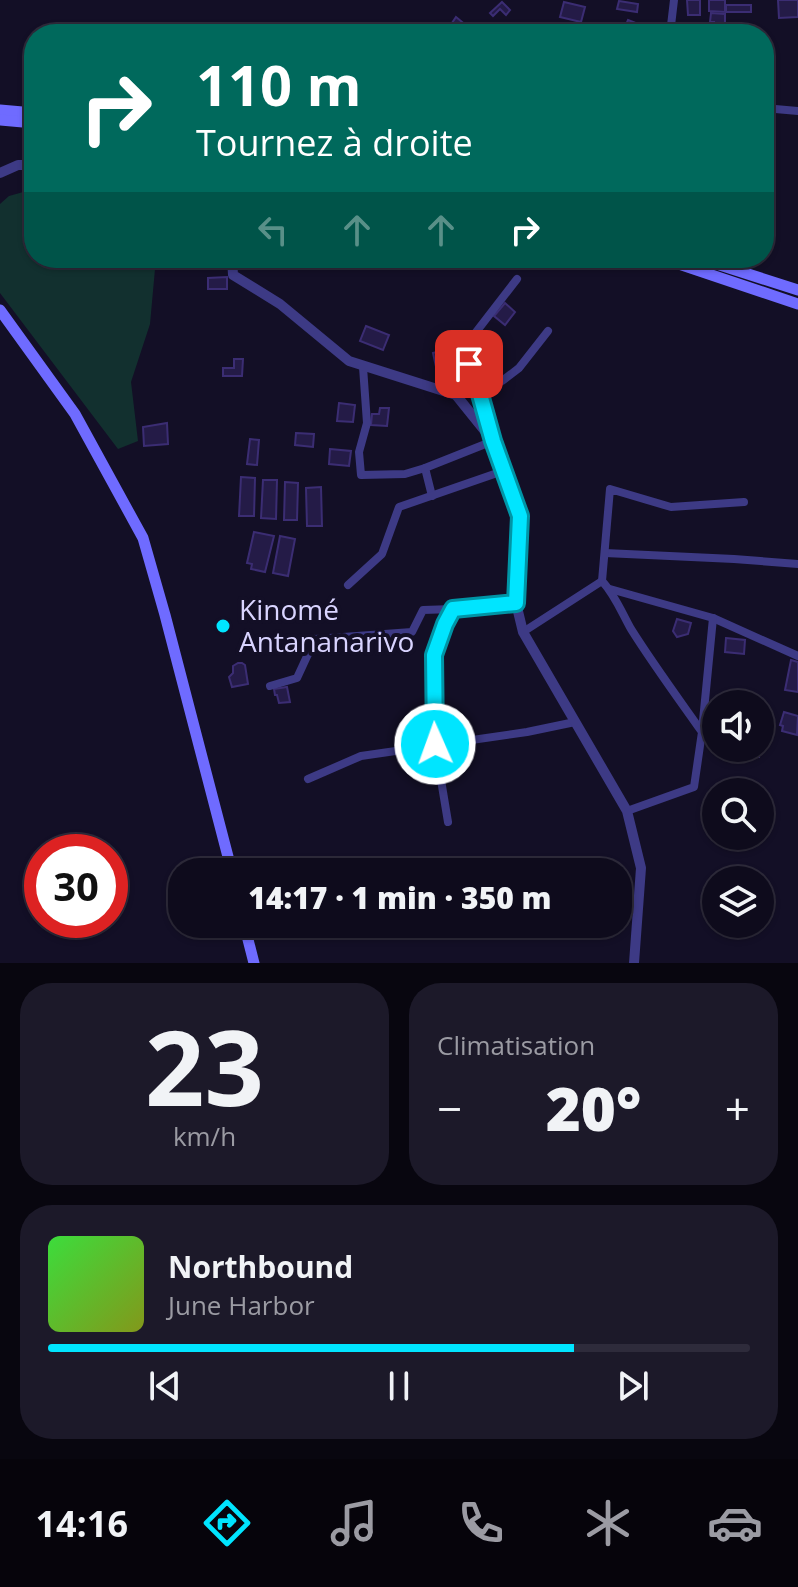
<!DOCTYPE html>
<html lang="fr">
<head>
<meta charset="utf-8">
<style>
	body { margin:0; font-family:"Open Sans",sans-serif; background:#1c1929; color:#f1f3f6; height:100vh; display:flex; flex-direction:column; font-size:30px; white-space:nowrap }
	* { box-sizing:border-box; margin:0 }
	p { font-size:26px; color:#9b9ba3 }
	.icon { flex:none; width:44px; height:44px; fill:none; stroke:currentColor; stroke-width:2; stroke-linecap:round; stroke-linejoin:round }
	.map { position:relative; height:963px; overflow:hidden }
	.side { display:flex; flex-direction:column; gap:20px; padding:20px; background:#08060f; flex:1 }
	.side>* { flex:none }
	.top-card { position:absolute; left:24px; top:24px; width:750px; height:244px; border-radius:32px; box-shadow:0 2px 6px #0004,0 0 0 2px #2e2b3b; background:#00695c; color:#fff; overflow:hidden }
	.tools { position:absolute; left:702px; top:690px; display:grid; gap:16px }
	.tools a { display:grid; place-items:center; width:72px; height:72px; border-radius:50%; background:#0e0b1c; box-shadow:0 2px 6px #0004,0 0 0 2px #2e2b3b; font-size:40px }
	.speed { position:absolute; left:24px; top:834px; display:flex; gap:16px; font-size:40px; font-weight:700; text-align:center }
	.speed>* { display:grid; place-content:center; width:104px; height:104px; border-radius:50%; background:#0e0b1c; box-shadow:0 2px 6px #0004,0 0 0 2px #2e2b3b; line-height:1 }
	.speed .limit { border:12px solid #d22; background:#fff; color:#111 }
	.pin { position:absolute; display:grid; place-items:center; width:68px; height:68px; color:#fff; margin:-34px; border-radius:16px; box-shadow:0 4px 12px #0006 }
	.me { position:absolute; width:88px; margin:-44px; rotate:358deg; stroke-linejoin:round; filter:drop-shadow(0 0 6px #0008) }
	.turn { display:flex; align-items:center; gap:28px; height:168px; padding:0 40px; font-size:36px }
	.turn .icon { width:104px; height:104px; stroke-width:2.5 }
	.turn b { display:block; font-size:56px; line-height:68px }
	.lanes { display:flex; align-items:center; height:76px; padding:0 40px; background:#0003; justify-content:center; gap:40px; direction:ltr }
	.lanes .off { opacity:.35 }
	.big { font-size:60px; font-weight:800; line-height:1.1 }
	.side .tile { flex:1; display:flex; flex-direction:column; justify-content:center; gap:12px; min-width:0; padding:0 28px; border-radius:32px; background:#1c1929 }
	.side .dial { align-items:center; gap:0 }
	.dial b { font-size:104px; line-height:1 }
	.song { display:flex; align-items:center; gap:24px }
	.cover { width:96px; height:96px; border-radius:12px; background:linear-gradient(135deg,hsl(120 70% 55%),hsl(70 70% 35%)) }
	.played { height:8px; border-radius:4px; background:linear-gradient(90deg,#00e5ff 75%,#2e2b3b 75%) }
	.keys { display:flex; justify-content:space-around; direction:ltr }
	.heat { display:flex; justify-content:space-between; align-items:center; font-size:44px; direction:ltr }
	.side .tiles { flex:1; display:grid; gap:20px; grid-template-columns:1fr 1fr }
	.tile:last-child { grid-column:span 2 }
	.trip { position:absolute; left:168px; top:858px; width:464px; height:80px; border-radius:32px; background:#0e0b1c; box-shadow:0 2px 6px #0004,0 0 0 2px #2e2b3b; font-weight:800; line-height:80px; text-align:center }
	.dock { display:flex; height:128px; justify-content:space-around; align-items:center; background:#06040b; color:#9b9ba3 }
	.dock .icon { width:56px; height:56px }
	.dock .on { color:#00e5ff }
	.dock b { font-size:36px; color:#f1f3f6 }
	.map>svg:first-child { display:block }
</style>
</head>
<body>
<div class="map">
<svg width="798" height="963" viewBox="0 0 798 963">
	<rect width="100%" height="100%" fill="#130f26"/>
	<!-- green -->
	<polygon fill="#12302f" points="34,189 34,258 156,258 150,324 131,382 138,441 118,449 0,293 0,204 9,196"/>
	<!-- building -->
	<g fill="#241b47" stroke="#3b2d73" stroke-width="2">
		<polygon points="687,0 700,0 700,15 688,15"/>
		<polygon points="709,0 725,0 725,12 709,11"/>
		<polygon points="778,0 798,0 798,17 779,18"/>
		<polygon points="619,1 638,4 637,12 617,9"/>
		<polygon points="502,2 510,10 506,15 500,9 493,16 490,13"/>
		<polygon points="564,2 585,7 581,22 560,17"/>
		<rect x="726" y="5" width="25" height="7"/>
		<polygon points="711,13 725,14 725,23 721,23 721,28 714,28 714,22 710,22"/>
		<polygon points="456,17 467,26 464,29 468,32 467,34 463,34 450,26"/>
		<polygon points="628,20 641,25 639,33 643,34 622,34"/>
		<rect x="683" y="27" width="16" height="7"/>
		<polygon points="227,277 227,289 208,289 208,278"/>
		<polygon points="505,303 515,312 505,325 494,316"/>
		<polygon points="366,326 389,335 383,350 360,341"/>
		<polygon points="451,348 457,371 438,376 433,353"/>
		<polygon points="234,359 243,359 242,376 223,376 223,368 234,368"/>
		<polygon points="339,403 355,405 353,422 337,421"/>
		<polygon points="380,408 389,408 387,426 371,425 372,414 379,414"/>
		<polygon points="167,423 168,444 144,446 143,427"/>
		<polygon points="296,433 314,434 313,447 295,445"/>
		<polygon points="250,439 259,440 257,465 247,464"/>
		<polygon points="330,449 351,451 349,466 329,464"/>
		<polygon points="241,477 255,478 254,516 239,516"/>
		<polygon points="263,480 277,480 276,519 261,518"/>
		<polygon points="285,482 298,483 297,520 284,520"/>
		<polygon points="321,487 322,526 307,526 306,488"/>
		<polygon points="254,532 274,536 265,572 251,569 252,564 247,563"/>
		<polygon points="280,536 295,539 288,576 273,573"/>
		<polygon points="677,619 691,623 688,634 677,637 673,631"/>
		<polygon points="726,638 745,640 744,654 725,652"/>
		<polygon points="791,660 798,662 798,692 785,690"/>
		<polygon points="238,663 242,663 245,665 248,684 232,687 229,677 233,673 233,666"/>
		<polygon points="287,687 290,702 279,703 277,695 275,695 274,689"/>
		<polygon points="784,712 798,716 797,735 782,731 783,726 780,725"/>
		<polygon points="741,748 759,748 759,757 740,755"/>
	</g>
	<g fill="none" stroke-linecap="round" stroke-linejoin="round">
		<!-- minor -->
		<g stroke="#3d3a85" stroke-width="8">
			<polyline points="670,34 674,0"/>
			<polyline points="764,108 798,111"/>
			<polyline points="764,164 765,164"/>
			<polyline points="363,367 367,423 359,452 361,475 405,474 425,468"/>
			<polyline points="476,380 463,349 517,279"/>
			<polyline points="432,496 425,468 493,441 476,380 502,381 519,368 548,331"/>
			<polyline points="605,553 734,559 798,564"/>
			<polyline points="348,585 382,554 399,507 503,471"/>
			<polyline points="610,589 713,618 798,656"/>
			<polyline points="523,632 602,581"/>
			<polyline points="274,642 412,632 423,610 453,609"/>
			<polyline points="270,686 297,678 315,639"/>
			<polyline points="702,731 713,618"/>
			<polyline points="308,779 361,756 527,732 575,722"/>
			<path d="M627,811L694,787L702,732C678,698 653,664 631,629C622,613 615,595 602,581L610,489L671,507L744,502"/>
			<polyline points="448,822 435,744 434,655 445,624 453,609 516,603"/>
		</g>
		<!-- tertiary -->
		<g stroke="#3d3a85" stroke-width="10">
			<polyline points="0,173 18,165 34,165"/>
			<polyline points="232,258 233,275 280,304 349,361 456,395 493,441 520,516 516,603 523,632 627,811 641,868 634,963"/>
		</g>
		<!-- secondary -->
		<g stroke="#6f6bff" stroke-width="11">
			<polyline points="0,110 34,113"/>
			<polyline points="0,120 34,123"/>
			<polyline points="661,258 798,304"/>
			<polyline points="698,258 798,290"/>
			<polyline points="0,310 75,414 143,538 165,615 232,872"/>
			<polyline points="244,924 254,963"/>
		</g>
	</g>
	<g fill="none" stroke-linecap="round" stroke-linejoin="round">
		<defs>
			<polyline id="route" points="435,744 434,655 445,624 453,609 516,603 520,516 493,441 476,380 469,364"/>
		</defs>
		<!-- route casing -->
		<use href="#route" stroke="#0095a6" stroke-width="20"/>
		<!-- route -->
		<use href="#route" stroke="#00e5ff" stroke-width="14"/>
	</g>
	<!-- markers -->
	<circle fill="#00e5ff" stroke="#130f26" stroke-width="3" cx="223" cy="626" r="8"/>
	<g text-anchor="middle" stroke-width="8" stroke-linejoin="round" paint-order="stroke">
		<!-- poi labels -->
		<g font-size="28" fill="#d9d4ff" stroke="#130f26" text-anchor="start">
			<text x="239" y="620">Kinomé<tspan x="239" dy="32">Antananarivo</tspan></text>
		</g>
	</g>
</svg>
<div class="tools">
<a><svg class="icon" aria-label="sound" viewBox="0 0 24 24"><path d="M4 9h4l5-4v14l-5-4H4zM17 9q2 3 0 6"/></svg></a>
<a><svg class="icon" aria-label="search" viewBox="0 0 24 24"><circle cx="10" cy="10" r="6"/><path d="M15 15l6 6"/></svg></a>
<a><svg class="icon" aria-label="layers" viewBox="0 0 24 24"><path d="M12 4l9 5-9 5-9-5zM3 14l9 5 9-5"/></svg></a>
</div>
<div class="speed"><div class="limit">30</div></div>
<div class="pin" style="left:469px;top:364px;background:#d93025"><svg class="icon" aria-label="arrive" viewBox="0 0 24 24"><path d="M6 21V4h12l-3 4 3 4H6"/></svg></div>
<svg class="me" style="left:435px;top:744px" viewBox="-20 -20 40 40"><circle r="17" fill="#00e5ff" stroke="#fff" stroke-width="3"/><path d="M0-11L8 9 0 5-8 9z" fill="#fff"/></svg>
<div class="trip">14:17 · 1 min · 350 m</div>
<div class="top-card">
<div class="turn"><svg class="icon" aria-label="right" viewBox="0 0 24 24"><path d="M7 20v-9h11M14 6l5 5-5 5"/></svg><div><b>110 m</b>Tournez à droite</div></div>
<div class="lanes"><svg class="icon off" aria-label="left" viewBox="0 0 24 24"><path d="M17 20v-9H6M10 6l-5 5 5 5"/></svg><svg class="icon off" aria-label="ahead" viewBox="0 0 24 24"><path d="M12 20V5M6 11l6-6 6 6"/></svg><svg class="icon off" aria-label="ahead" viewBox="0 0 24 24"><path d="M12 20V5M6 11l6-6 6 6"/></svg><svg class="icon" aria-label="right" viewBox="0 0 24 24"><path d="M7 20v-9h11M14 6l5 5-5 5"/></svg></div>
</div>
</div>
<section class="side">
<div class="tiles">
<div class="tile dial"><b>23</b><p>km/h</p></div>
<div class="tile"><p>Climatisation</p>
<div class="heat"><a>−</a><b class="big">20°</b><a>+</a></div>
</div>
<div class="tile">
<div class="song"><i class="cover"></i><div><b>Northbound</b><p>June Harbor</p></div></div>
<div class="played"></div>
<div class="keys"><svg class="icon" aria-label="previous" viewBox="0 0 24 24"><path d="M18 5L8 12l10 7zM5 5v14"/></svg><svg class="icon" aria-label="pause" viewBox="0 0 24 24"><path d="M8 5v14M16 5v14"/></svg><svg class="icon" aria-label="next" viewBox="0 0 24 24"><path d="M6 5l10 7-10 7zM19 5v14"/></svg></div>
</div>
</div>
</section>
<nav class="dock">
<b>14:16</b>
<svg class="icon on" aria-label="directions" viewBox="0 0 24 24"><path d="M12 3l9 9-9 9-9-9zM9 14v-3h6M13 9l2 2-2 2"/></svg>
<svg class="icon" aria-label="music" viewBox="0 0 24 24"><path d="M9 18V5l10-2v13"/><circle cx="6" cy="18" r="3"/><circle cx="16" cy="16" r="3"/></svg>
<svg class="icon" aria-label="phone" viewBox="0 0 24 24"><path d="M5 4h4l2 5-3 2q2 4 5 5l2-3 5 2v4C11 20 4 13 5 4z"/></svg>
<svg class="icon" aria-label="climate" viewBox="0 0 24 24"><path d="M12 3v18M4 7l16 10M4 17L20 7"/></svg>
<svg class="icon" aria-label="car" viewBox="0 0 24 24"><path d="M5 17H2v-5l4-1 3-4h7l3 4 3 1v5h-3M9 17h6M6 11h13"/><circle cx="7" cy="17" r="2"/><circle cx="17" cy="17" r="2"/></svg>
</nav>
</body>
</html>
